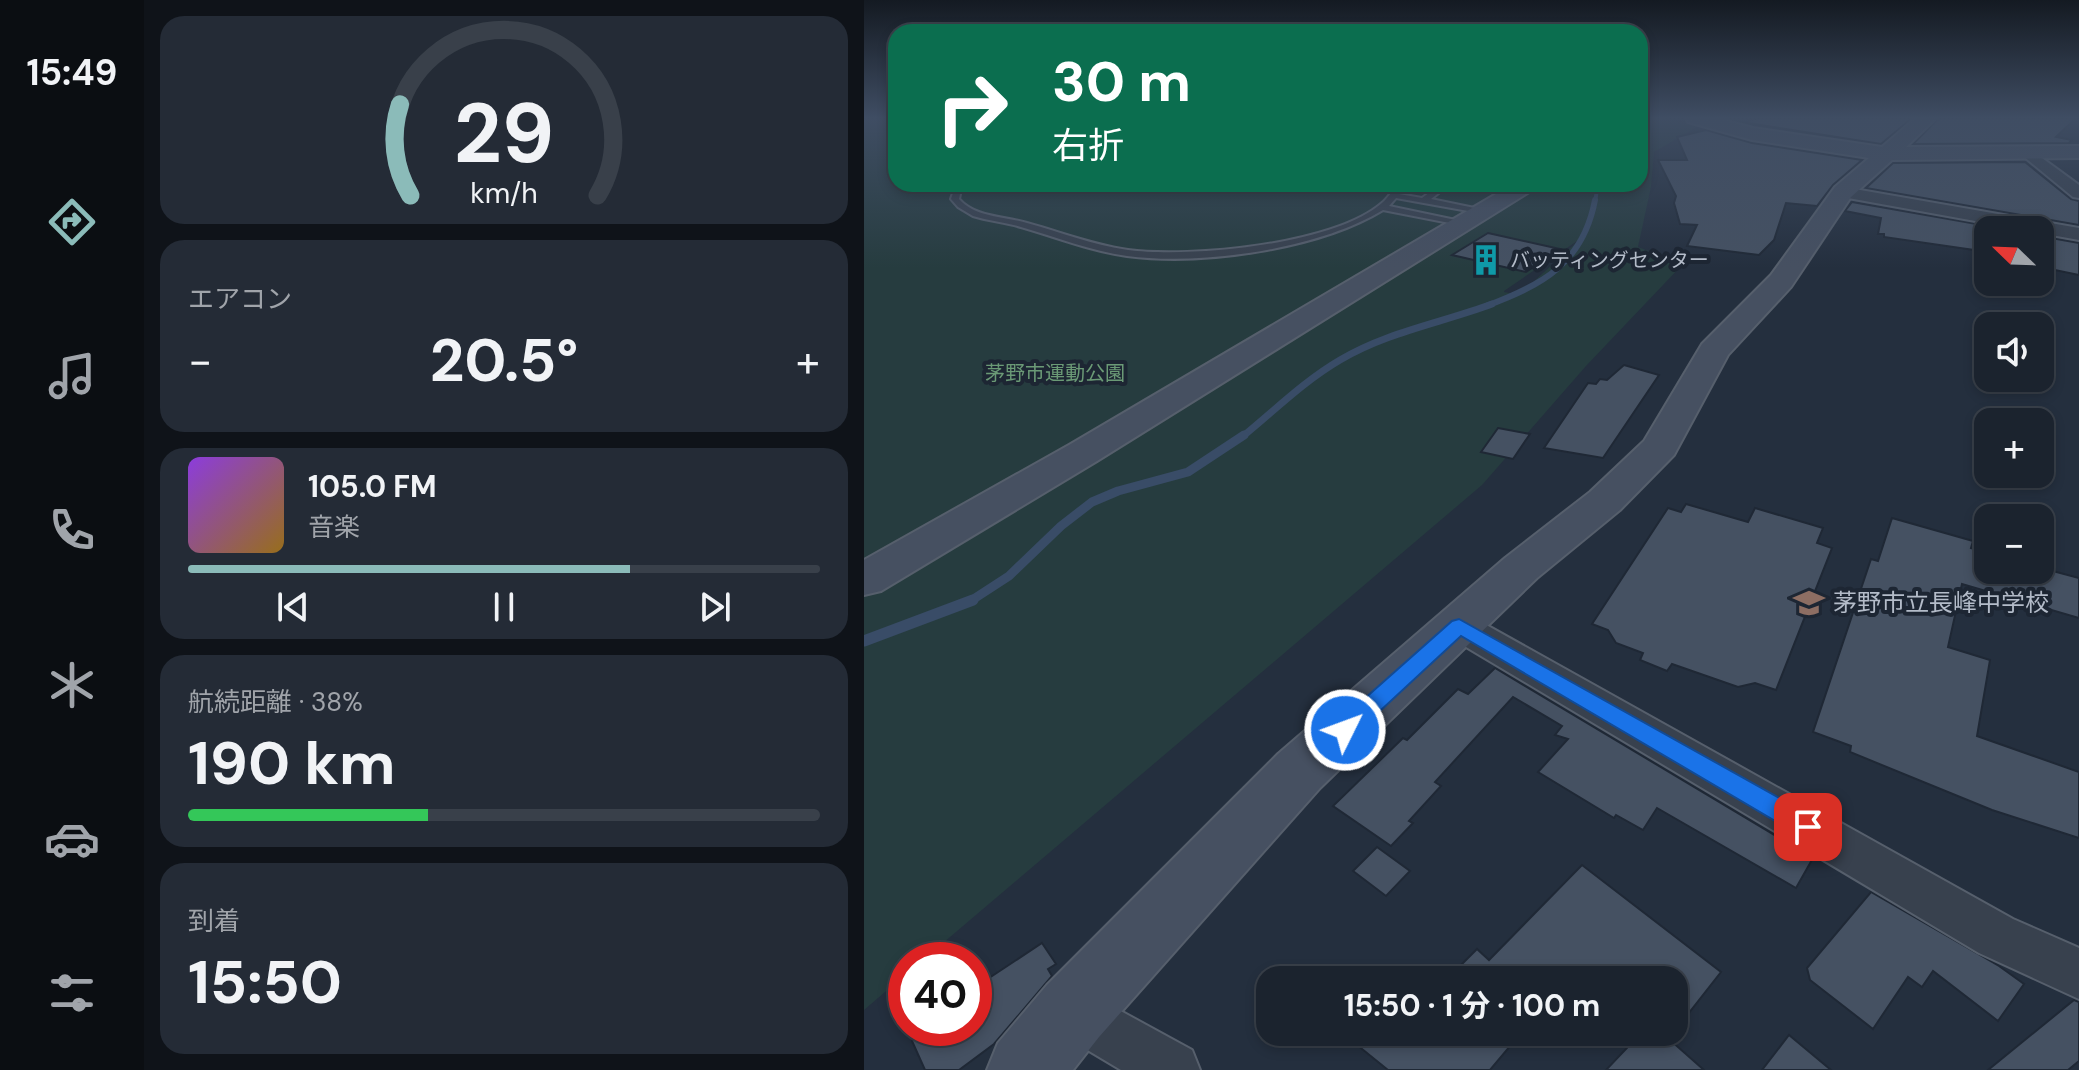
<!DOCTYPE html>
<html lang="ja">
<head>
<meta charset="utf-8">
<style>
	body { margin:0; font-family:"DM Sans","Noto Sans JP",sans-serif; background:#242b36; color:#f1f3f6; height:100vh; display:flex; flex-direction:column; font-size:30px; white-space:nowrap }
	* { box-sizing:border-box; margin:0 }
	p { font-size:26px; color:#a0a4aa }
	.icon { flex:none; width:44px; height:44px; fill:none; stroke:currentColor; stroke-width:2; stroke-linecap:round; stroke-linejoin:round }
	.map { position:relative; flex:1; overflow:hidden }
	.details { display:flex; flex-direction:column; gap:16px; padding:16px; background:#0f1319; width:720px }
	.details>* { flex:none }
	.hud { position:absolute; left:24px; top:24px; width:760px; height:168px; border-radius:24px; box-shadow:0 4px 12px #0003,0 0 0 2px #39404a; background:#0b6e4f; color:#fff; overflow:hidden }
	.needle { width:52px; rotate:293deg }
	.fabs { position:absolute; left:1110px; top:216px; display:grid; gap:16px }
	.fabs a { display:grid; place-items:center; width:80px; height:80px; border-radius:16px; background:#1b232e; box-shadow:0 4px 12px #0003,0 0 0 2px #39404a; font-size:40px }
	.speed { position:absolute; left:24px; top:942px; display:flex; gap:16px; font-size:40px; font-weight:700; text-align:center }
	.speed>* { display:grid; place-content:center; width:104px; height:104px; border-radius:50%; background:#1b232e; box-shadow:0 4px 12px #0003,0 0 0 2px #39404a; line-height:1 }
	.speed .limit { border:12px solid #d22; background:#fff; color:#111 }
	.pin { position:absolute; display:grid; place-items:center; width:68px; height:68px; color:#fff; margin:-34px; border-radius:16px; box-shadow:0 4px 12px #0006 }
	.me { position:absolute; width:88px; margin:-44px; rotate:48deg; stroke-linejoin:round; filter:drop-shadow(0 0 6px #0008) }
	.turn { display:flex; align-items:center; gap:28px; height:168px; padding:0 32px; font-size:36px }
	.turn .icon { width:104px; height:104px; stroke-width:2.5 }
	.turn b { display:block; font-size:56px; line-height:68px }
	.big { font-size:60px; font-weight:700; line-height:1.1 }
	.details .widget { flex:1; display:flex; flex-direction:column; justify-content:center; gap:12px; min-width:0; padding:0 28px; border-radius:24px; background:#242b36 }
	.details .dial { align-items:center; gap:0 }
	.dial svg { height:208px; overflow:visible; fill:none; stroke:#39404a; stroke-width:7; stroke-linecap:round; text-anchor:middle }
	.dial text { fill:#f1f3f6; stroke:none }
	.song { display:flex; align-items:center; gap:24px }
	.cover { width:96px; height:96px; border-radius:12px; background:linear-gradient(135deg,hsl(270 70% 55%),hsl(40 70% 35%)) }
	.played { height:8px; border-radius:4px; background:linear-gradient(90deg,#8bbbb9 70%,#39404a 70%) }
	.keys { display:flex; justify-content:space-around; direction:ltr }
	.heat { display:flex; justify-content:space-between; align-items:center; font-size:44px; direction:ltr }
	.charge { height:12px; border-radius:6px; background:linear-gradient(90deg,#34c759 38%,#39404a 0) }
	.trip { position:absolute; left:392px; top:966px; width:432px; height:80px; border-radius:24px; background:#1b232e; box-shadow:0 4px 12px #0003,0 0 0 2px #39404a; font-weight:700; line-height:80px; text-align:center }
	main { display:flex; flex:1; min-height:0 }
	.tab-bar { display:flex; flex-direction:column; width:144px; justify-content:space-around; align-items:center; background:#0b0e12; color:#a0a4aa }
	.tab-bar .icon { width:56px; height:56px }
	.tab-bar .active { color:#8bbbb9 }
	.tab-bar b { font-size:36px; color:#f1f3f6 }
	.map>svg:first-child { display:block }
</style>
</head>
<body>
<main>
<nav class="tab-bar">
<b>15:49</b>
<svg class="icon active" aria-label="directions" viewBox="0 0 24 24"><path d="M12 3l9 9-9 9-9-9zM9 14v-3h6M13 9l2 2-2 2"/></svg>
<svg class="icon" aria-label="music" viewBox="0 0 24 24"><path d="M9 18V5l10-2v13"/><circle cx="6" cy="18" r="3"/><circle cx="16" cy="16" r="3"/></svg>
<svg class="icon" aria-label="phone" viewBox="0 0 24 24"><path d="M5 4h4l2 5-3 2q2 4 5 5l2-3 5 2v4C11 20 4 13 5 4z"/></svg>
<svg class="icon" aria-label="climate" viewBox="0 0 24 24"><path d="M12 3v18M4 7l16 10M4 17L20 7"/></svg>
<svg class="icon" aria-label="car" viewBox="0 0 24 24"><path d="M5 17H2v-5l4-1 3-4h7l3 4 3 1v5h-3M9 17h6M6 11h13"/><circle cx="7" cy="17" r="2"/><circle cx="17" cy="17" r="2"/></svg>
<svg class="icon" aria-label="filters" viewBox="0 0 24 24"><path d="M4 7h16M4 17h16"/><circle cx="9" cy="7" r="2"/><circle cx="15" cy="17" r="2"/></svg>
</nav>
<section class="details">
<div class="widget dial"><svg viewBox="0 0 100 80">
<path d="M14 69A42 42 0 1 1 86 69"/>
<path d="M14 69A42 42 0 0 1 10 34" stroke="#8bbbb9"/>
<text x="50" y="56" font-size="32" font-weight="700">29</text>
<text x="50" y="72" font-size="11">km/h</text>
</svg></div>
<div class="widget"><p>エアコン</p>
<div class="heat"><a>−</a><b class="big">20.5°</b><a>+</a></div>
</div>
<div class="widget">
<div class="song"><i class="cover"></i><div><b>105.0 FM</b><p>音楽</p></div></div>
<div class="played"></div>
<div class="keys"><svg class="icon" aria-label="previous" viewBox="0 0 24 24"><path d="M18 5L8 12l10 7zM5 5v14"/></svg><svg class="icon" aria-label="pause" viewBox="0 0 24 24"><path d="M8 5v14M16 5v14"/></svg><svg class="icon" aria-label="next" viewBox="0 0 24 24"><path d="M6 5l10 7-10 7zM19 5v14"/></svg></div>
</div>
<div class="widget"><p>航続距離 · 38%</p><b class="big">190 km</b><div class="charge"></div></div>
<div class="widget"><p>到着</p><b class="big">15:50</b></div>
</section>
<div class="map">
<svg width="1215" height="1070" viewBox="0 0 1215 1070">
	<rect width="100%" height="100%" fill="#242f3e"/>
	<!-- green -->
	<path fill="#263c3f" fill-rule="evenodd" d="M780,118H804L833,127L790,152L787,187L774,247L819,264L722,366L618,485L59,960H42V974L0,1010V119H32V184H776V132L780,130ZM716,239L655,295L640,292V291Z"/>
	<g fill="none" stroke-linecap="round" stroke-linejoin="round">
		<!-- stream-far4 -->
		<polyline stroke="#394c67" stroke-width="4" points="731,202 734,184"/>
		<!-- stream-far3 -->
		<path stroke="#394c67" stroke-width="6" d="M622,306C679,285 719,263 731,200"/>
		<!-- stream-far2 -->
		<path stroke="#394c67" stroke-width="7" d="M378,437C410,411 440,381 476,360C523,332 577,323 628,304"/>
		<!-- stream-far1 -->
		<polyline stroke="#394c67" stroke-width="9" points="105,602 145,576 197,526 228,502 254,491 324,472 380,435"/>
		<!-- stream -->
		<polyline stroke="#394c67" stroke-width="11" points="0,641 109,600"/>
	</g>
	<!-- building -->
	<g fill="#455162" stroke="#1f2835" stroke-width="2">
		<polygon points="896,118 1048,118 1017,144 878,122"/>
		<polygon points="1075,118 1212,118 1192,137 1208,140 1205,143 1049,144"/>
		<polygon points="842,130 888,143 998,160 969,185 953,206 922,203 910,240 895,255 823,246 833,225 816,224 810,203 812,196 794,160 823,160 813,137"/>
		<polygon points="1161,162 1207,199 1215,201 1215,225 1002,188 1029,163"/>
		<polygon points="988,202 1124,226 1124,252 1020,237 1020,234 1014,234 1017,218 981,211"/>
		<polygon points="624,233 696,249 662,272 588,255"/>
		<polygon points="1176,236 1215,243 1215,275 1186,269 1189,257 1176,255"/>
		<polygon points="760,365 795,375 739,458 680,448 724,383 732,384 736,379 743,380"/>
		<polygon points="634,428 666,434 649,459 617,452"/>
		<polygon points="822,504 884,522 891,508 959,528 953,543 968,548 912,690 891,683 874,687 808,664 803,671 776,660 779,653 752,643 744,630 728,624 804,508 817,512"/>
		<polygon points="1028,518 1109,541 1107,548 1124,553 1124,570 1185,570 1215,578 1215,618 1098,584 1084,647 1126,660 1113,736 1215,772 1215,838 1128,810 986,752 987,746 949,732 1007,559 1014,561"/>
		<polygon points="631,668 949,858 932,888 793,808 779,830 752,815 750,818 674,772 704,739 691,735 698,726 649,697 571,782 577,786 545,821 549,823 527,846 469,806 539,738 543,740 594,689 604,694"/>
		<polygon points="513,847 546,871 522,896 489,871"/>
		<polygon points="718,865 857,972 810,1032 810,980 582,980 613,949 625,960"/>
		<polygon points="1007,892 1135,966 1160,984 1134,1021 1069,971 1058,987 1044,977 1009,1029 946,980 943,968"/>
		<polygon points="178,943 192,964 184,969 188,976 130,1044 95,1070 61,1070 48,1041 66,1028 110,1028 110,988"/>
		<polygon points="1210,1000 1215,1002 1215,1061 1204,1070 1124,1070"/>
		<polygon points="477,1032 658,1032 626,1070 524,1070"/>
		<polygon points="778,1032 797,1032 840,1070 742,1070"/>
		<polygon points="925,1035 967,1070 898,1070"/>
	</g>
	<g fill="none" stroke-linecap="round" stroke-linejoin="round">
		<defs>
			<path id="lane" d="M92,184H101L97,189L95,199C112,218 140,216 163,223C196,232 229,245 264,250C326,258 470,245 518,203C524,198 529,190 534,184H542L535,194L558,198L577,184H586L567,199L625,211L621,214L532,198L525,206L606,223L601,226L519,210C455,249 338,266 263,256C227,251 192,237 157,227C141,222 125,221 109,216L94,207L87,199Z"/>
			<g id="street">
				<polygon points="1163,147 1215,185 1215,198 1209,197 1158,155 1155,152"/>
				<polygon points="979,187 1215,228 1215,240 1176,233 1176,230 1161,230 973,196 970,192"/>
				<polygon points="595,614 608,617 1149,919 1215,948 1215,999 1115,953 582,635 577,626 582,617"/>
				<polygon points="209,985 328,1050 336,1070 257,1070 190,1030 183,1011 190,992"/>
			</g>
			<g id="secondary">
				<polygon points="822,118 851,118 889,128 1018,147 1052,118 1072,118 1042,147 1215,146 1215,158 1028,160 987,197 927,287 864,355 810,455 756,510 673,578 456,788 235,1037 209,1070 123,1070 134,1043 183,985 414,754 641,558 726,492 780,441 838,344 907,275 971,187 1005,158 888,140 824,122"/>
				<polygon points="649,184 678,184 233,461 17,591 0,595 0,560 205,445"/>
			</g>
		</defs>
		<!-- lane casing -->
		<use href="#lane" stroke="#565f6c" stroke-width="4"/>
		<!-- street casing -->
		<use href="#street" stroke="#565f6c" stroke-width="4"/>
		<!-- secondary casing -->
		<use href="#secondary" stroke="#565f6c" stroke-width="4"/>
		<!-- lane -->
		<use href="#lane" fill="#38414e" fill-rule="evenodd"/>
		<!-- street -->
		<use href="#street" fill="#38414e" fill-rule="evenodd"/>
		<!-- secondary -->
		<use href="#secondary" fill="#465061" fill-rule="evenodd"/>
	</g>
	<!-- sky -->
	<linearGradient id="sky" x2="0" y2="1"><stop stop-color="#141a22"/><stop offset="0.44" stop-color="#3f4d63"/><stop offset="1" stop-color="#3f4d63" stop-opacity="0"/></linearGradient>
	<rect width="1215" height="268" fill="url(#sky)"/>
	<!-- route -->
	<polygon fill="#1a73e8" stroke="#114b97" stroke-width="2" points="595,619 953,819 957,827 953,835 944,838 935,835 597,636 489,736 481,739 473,736 470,730 473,723 588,621"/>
	<!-- icons -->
	<defs>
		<symbol id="building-bare" viewBox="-9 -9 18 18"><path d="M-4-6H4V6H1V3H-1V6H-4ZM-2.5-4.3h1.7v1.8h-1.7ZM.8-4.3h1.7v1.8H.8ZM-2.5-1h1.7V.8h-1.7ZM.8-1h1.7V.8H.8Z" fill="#0f9aa8" stroke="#1d2633" stroke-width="2.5" paint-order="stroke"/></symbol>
		<symbol id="school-bare" viewBox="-9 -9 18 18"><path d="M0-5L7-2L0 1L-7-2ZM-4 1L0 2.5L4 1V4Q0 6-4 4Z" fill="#8d6e63" stroke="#1d2633" stroke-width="2.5" paint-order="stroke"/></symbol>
	</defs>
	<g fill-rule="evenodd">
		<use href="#building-bare" x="600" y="238" width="44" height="44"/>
		<use href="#school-bare" x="923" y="581" width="44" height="44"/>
	</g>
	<g text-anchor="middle" stroke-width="8" stroke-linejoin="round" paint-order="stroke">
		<!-- far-poi labels -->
		<g font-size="20" fill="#b4bcc9" stroke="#1d2633" text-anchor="start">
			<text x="646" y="267">バッティングセンター</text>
		</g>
		<!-- far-park labels -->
		<g font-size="20" fill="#6b9a76" stroke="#1d2633">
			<text x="191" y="380">茅野市運動公園</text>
		</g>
		<!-- poi labels -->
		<g font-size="24" fill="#b4bcc9" stroke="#1d2633" text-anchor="start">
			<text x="969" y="611">茅野市立長峰中学校</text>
		</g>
	</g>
</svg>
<div class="fabs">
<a><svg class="needle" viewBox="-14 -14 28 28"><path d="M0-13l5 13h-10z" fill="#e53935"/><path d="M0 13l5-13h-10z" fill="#a0a4aa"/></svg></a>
<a><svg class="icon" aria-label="sound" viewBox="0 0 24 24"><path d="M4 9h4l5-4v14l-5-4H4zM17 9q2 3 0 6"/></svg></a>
<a>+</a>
<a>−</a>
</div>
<div class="speed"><div class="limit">40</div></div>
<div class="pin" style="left:944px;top:827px;background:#d93025"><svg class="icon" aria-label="arrive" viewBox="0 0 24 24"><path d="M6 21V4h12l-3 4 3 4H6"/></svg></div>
<svg class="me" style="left:481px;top:730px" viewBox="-20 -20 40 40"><circle r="17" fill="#1a73e8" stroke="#fff" stroke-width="3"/><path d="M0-11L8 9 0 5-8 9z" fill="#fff"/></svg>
<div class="trip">15:50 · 1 分 · 100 m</div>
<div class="hud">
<div class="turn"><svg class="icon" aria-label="right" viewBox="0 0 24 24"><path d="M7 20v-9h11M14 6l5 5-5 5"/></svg><div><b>30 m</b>右折</div></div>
</div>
</div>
</main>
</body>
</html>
